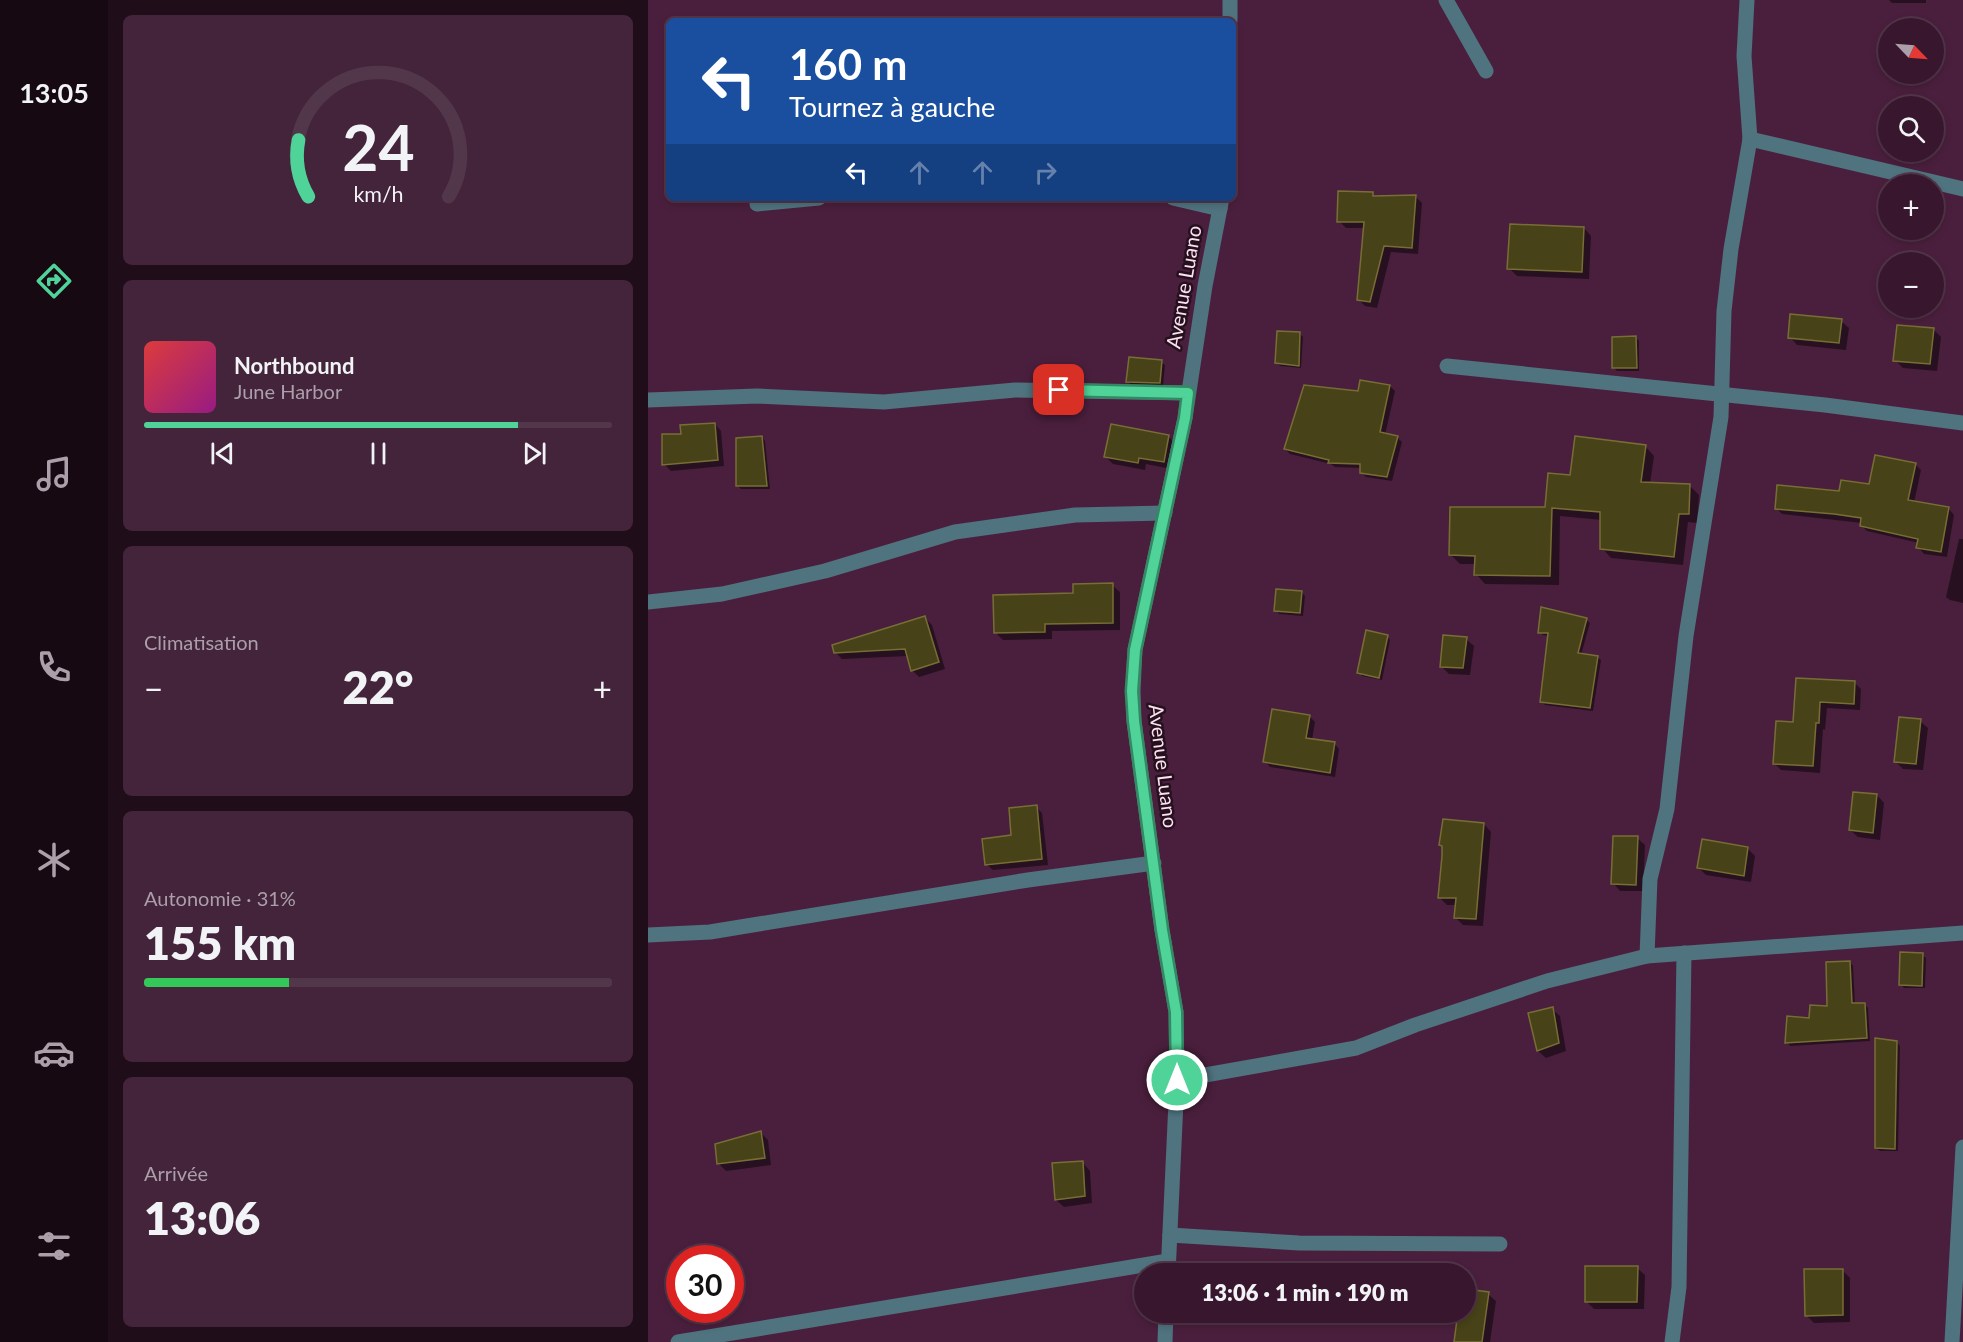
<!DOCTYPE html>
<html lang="fr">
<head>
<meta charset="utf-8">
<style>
	body { margin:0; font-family:Lato,sans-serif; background:#43243a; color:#f1f3f6; height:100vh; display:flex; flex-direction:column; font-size:22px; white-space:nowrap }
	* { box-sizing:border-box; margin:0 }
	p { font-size:20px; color:#ab9faa }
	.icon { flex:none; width:33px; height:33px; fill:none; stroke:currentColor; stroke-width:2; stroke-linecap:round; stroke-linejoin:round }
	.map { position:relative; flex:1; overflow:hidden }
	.details { display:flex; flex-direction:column; gap:15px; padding:15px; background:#1f0d19; width:540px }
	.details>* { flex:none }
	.hud { position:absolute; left:18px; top:18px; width:570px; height:183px; border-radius:9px; box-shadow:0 3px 9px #0003,0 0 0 2px #52364a; background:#1a4fa0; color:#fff; overflow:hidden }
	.needle { width:39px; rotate:115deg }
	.fabs { position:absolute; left:1230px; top:18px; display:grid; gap:12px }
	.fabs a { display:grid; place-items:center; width:66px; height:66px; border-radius:50%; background:#38172e; box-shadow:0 3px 9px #0003,0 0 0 2px #52364a; font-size:30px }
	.speed { position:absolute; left:18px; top:1245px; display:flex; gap:12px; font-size:30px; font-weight:700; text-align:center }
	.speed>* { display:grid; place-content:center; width:78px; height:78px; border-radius:50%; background:#38172e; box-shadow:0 3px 9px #0003,0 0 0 2px #52364a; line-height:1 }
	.speed .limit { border:9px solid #d22; background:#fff; color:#111 }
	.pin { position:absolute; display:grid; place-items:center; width:51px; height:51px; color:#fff; margin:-26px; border-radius:12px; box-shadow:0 3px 9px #0006 }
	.me { position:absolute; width:66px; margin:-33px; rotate:0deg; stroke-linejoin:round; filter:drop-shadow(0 0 4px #0008) }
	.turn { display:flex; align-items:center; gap:21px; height:126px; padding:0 24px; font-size:27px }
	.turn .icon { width:78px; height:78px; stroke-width:2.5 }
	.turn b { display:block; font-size:42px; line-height:51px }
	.lanes { display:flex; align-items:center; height:57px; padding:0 24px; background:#0003; justify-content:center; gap:30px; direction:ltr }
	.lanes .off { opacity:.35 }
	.big { font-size:45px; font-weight:800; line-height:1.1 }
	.details .tile { flex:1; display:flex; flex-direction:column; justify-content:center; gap:9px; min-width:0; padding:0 21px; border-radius:9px; background:#43243a }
	.details .dial { align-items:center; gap:0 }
	.dial svg { height:156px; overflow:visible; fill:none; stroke:#52364a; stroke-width:7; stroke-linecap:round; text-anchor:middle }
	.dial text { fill:#f1f3f6; stroke:none }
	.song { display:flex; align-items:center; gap:18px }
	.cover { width:72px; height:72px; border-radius:9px; background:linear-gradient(135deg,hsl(0 70% 55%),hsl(310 70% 35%)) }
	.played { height:6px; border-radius:3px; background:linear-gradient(90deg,#4fd399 80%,#52364a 80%) }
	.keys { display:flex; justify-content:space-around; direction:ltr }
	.heat { display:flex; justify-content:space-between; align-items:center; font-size:33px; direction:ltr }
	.charge { height:9px; border-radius:4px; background:linear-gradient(90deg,#34c759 31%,#52364a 0) }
	.trip { position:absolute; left:486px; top:1263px; width:342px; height:60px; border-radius:30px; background:#38172e; box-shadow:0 3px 9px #0003,0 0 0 2px #52364a; font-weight:800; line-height:60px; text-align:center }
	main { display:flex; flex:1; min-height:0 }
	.tab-bar { display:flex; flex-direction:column; width:108px; justify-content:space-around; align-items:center; background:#160912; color:#ab9faa }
	.tab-bar .icon { width:42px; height:42px }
	.tab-bar .selected { color:#4fd399 }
	.tab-bar b { font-size:27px; color:#f1f3f6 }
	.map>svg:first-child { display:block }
</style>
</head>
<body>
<main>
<nav class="tab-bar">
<b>13:05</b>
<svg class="icon selected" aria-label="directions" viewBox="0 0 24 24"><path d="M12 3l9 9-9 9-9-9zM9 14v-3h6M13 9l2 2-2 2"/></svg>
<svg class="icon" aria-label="music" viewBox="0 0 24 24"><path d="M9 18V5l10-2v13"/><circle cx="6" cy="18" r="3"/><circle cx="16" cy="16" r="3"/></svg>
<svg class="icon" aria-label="phone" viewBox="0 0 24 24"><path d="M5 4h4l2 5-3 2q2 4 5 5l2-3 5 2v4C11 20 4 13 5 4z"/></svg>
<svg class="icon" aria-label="climate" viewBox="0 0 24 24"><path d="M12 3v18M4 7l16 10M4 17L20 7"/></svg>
<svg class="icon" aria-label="car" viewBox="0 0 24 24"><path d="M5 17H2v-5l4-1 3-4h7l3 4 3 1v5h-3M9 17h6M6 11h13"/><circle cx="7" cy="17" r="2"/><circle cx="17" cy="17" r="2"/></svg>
<svg class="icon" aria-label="filters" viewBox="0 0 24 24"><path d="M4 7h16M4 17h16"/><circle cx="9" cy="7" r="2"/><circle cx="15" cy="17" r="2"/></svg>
</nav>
<section class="details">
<div class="tile dial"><svg viewBox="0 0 100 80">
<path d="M14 69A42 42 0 1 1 86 69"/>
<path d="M14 69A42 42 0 0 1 9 40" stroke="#4fd399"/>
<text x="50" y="56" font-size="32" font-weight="700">24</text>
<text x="50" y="72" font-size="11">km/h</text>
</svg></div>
<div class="tile">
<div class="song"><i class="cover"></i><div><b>Northbound</b><p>June Harbor</p></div></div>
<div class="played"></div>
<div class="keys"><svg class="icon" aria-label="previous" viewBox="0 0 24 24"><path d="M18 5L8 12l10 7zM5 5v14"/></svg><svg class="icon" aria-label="pause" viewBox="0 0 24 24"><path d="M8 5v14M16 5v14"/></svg><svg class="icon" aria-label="next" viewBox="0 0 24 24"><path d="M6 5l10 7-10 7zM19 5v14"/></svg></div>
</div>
<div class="tile"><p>Climatisation</p>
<div class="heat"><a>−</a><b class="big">22°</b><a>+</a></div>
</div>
<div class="tile"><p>Autonomie · 31%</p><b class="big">155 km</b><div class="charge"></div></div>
<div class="tile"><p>Arrivée</p><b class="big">13:06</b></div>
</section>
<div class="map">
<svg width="1315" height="1342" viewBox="0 0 1315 1342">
	<rect width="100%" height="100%" fill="#4a1f3d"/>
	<!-- shadow -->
	<g fill="#0007">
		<polygon points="1241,0 1278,0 1278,3 1244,3"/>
		<polygon points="724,194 729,198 767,196 774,203 770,254 743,252 729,308 717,306 711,300 717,228 698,228 691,221"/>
		<polygon points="936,228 943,236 941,279 869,276 861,268"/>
		<polygon points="1193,321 1201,328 1198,350 1149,345 1142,337"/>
		<polygon points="1285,329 1293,337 1289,371 1255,368 1247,360"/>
		<polygon points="652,334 655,337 653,368 632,366 629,363"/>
		<polygon points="988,338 991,341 991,371 969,371 966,368"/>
		<polygon points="513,362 517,365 515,386 483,385 480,382"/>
		<polygon points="742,386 747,391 737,435 749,437 754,442 744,481 718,477 713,472 714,468 687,467 683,464 642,454 637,449 711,392"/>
		<polygon points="67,424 73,431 76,466 23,471 16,464"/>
		<polygon points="520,436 528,444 523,469 498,464 497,470 465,464 457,456"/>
		<polygon points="114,437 117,441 122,489 93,489 89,485"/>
		<polygon points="997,446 1006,456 1002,484 1041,485 1051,495 1049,523 1040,522 1035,565 963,558 954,548 954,520 912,516 911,585 837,584 828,574 828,564 812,564 803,555 899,509 924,477"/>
		<polygon points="1267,464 1273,470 1266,503 1300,508 1306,515 1299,557 1276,554 1270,547 1271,543 1219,531 1213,525 1214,523 1134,514 1128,508 1222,486"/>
		<polygon points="1311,539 1315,539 1315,603 1302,600 1298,597"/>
		<polygon points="464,585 472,592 472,630 404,631 404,639 355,640 348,633 427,594"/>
		<polygon points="654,592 657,596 655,616 631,614 628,610"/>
		<polygon points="277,618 284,625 297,669 271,677 264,670 260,656 194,659 187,652"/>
		<polygon points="938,620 942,623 933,655 949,657 953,660 945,711 897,705 893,701 901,636 895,635 892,632"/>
		<polygon points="739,637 742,640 734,680 714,676 711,672"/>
		<polygon points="818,639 826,646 822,675 801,674 793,666"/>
		<polygon points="1149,679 1206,682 1213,689 1212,710 1179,708 1177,730 1175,729 1172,773 1133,770 1127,764 1146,724"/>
		<polygon points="661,716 667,722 664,740 686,743 691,749 687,777 622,767 617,761"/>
		<polygon points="1272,721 1280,728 1275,770 1255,769 1247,761"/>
		<polygon points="1229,795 1236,803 1232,840 1210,837 1202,830"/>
		<polygon points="388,807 394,813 400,865 345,870 338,864"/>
		<polygon points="836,824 843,832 835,926 815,925 808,918 809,905 799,905 791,897"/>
		<polygon points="989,838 997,845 995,891 972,891 965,883"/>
		<polygon points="1099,848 1107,856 1103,882 1058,875 1050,867"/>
		<polygon points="1274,955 1278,958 1277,988 1256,988 1253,984"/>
		<polygon points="1202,962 1205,966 1207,1005 1216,1004 1220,1008 1222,1041 1142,1046 1139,1042 1163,1019 1180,1007"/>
		<polygon points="904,1009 912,1016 918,1051 898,1058 890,1051 882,1014"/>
		<polygon points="1249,1042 1252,1046 1250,1151 1232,1151 1228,1148"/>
		<polygon points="113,1133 120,1140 123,1165 78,1171 70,1163"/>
		<polygon points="435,1163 442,1171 444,1203 416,1207 408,1200"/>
		<polygon points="989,1268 997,1275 996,1309 946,1309 938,1301"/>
		<polygon points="1194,1270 1202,1278 1202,1322 1166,1323 1158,1315"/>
		<polygon points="818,1291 840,1294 848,1301 842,1342 814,1342 818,1312"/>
	</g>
	<!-- building -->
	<g fill="#484218" stroke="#776e35" stroke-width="1.5">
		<polygon points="690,191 725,192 725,196 768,195 764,248 736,246 722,302 709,300 716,222 689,222"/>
		<polygon points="862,224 936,227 934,272 859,269"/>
		<polygon points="1142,314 1194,319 1191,343 1140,338"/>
		<polygon points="1249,325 1286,328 1282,364 1245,361"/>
		<polygon points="629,331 652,332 651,366 627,363"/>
		<polygon points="988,336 989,368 964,368 964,337"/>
		<polygon points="481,357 514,360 512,383 478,382"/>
		<polygon points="712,380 742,385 732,432 750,436 739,477 712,473 712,464 680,463 681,460 636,449 656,385 710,391"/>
		<polygon points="67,423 70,460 14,465 14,434 33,434 32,425"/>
		<polygon points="463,424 521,435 516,462 491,458 490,463 456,457"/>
		<polygon points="114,436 119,486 88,486 88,438"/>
		<polygon points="927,436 998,445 993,482 1042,484 1041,514 1031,514 1026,557 952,549 952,512 904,508 902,576 826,575 827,556 801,555 802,507 897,507 900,473 922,475"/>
		<polygon points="1227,455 1268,463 1260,500 1301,507 1293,552 1268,548 1270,539 1212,526 1213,518 1186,514 1127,509 1129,485 1191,491 1193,480 1221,484"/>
		<polygon points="465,583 465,623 397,624 397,632 346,633 345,595 425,593 425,584"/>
		<polygon points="628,589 654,591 652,613 626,611"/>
		<polygon points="893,607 939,618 930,653 950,656 942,708 892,702 900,633 890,633"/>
		<polygon points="277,616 291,662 263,671 257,649 186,653 184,645"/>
		<polygon points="718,630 740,635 731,678 709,673"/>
		<polygon points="795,635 819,637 815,668 792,667"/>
		<polygon points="1148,678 1207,681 1206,704 1172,702 1171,723 1168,723 1165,766 1125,764 1128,721 1145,722"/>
		<polygon points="624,709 662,715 658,738 687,742 682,773 615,762"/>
		<polygon points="1251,717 1273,719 1268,764 1246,762"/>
		<polygon points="1205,792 1229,794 1225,833 1201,830"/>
		<polygon points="389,805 394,859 337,865 334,839 363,835 361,808"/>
		<polygon points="795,819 836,823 828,919 806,918 808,898 790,898 794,856 794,846 791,845"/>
		<polygon points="965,836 990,836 988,885 963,884"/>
		<polygon points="1054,839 1100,847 1096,876 1049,868"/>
		<polygon points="1252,952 1275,953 1274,986 1251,985"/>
		<polygon points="1202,961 1204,1003 1217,1003 1219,1038 1137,1043 1139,1016 1161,1018 1162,1005 1179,1006 1178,962"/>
		<polygon points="905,1007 911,1043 889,1051 880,1013"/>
		<polygon points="1227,1038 1249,1041 1247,1149 1227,1148"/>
		<polygon points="113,1131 117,1158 69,1164 67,1144"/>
		<polygon points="435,1161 437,1196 407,1200 404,1163"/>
		<polygon points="937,1266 990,1266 989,1302 937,1302"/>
		<polygon points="1156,1269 1195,1269 1195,1315 1157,1316"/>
		<polygon points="818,1289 841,1292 834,1342 806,1342 810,1312 818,1312"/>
	</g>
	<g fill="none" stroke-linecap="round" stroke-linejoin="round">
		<!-- minor -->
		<g stroke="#4f737f" stroke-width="15">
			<polyline points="798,0 838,71"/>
			<polyline points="582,21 582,0"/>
			<polyline points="1102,139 1315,189"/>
			<polyline points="525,198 572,209"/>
			<polyline points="109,204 171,198"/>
			<polyline points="799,366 1177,405 1315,423"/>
			<polyline points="0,400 109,396 236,402 367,390 540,393"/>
			<polyline points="0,602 74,594 177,571 307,532 427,515 517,513"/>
			<polyline points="0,935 62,932 380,880 506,863"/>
			<polyline points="999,956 1002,879 1019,809 1038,636 1073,417 1076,311 1083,249 1102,139 1096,56 1099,0"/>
			<polyline points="529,1080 708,1048 767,1025 899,981 999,956 1315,933"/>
			<polyline points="522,1235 651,1243 852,1244"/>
			<polyline points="520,1274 529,1080 528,1012 514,930 486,721 485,691 487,649 537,418 557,286 574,198"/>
			<polyline points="30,1342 520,1261"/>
			<polyline points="517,1342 518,1312"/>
			<polyline points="1024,1342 1031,1287 1036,953"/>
			<polyline points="1304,1342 1315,1147"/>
		</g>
	</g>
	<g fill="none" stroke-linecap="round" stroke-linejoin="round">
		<defs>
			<polyline id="route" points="411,390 540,393 537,418 487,650 484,691 486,721 514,930 528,1012 529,1080"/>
		</defs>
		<!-- route casing -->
		<use href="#route" stroke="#338963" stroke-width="15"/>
		<!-- route -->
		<use href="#route" stroke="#4fd399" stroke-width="10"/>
	</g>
	<g text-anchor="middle" stroke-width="5" stroke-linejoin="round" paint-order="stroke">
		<!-- street labels -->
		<g font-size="20" fill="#fde0f2" stroke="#25111e">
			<text transform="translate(536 287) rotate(-80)" y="7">Avenue Luano</text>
			<text transform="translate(515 766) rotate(83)" y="7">Avenue Luano</text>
		</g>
	</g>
</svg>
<div class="fabs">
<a><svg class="needle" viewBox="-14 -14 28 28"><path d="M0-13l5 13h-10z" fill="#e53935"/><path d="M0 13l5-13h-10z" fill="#ab9faa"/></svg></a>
<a><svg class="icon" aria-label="search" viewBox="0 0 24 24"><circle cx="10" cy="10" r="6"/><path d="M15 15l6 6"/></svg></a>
<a>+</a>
<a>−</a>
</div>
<div class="speed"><div class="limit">30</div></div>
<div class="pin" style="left:411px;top:390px;background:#d93025"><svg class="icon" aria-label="arrive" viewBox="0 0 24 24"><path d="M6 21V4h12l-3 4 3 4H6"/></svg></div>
<svg class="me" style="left:529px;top:1080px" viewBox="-20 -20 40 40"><circle r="17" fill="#4fd399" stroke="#fff" stroke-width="3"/><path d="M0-11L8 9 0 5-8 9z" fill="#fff"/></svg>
<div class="trip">13:06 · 1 min · 190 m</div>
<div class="hud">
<div class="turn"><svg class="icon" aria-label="left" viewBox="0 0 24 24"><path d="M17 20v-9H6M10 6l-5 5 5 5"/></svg><div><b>160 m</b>Tournez à gauche</div></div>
<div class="lanes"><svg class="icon" aria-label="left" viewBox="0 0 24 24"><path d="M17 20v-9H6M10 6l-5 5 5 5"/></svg><svg class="icon off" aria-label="ahead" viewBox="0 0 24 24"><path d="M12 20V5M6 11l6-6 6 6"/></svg><svg class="icon off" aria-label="ahead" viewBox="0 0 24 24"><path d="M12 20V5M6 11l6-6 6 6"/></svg><svg class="icon off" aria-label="right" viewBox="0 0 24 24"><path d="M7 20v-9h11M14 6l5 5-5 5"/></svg></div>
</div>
</div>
</main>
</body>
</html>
